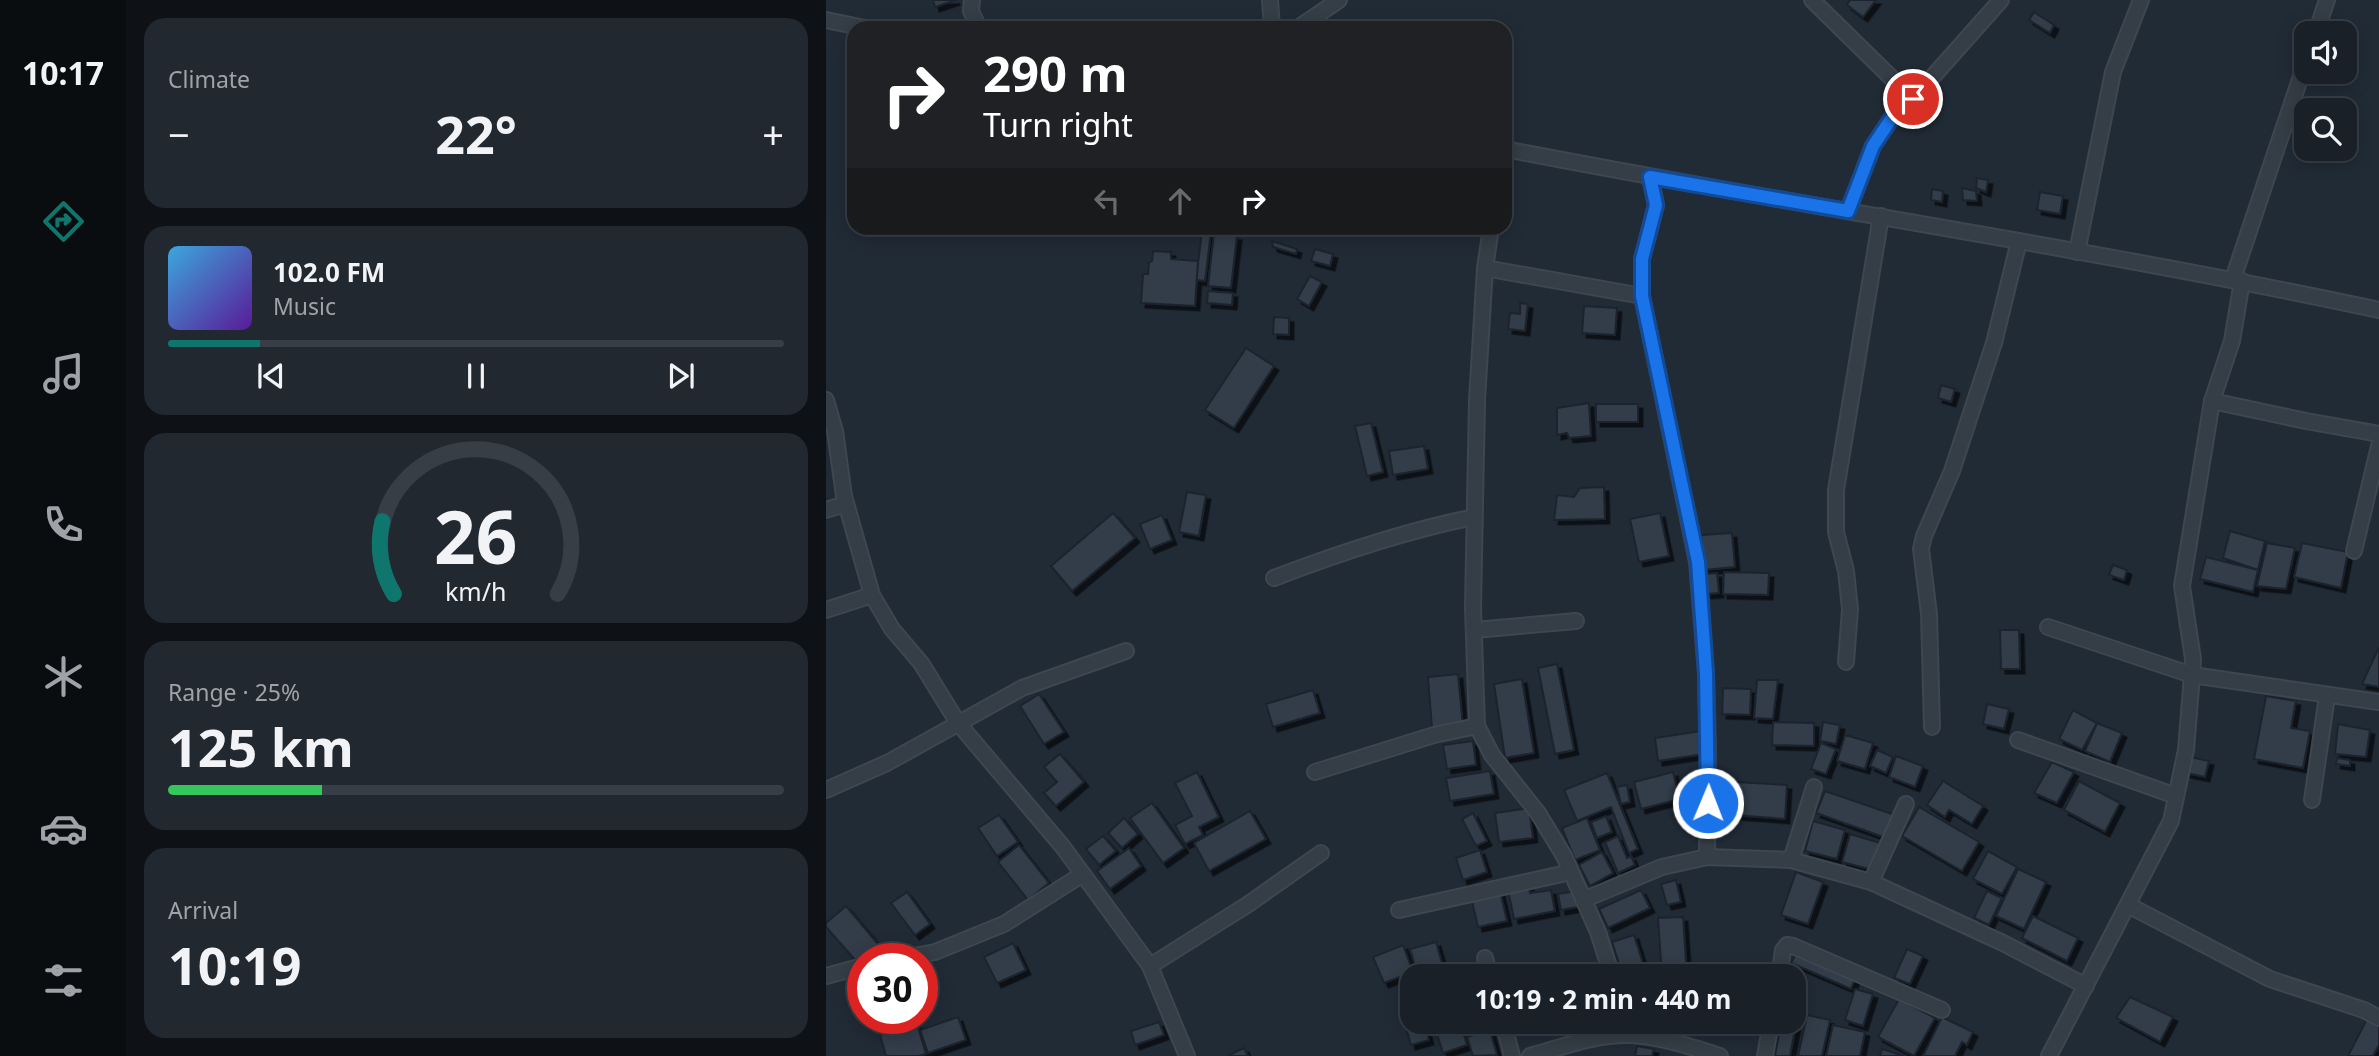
<!DOCTYPE html>
<html lang="en">
<head>
<meta charset="utf-8">
<style>
	body { margin:0; font-family:"Noto Sans",sans-serif; background:#222830; color:#f1f3f6; height:100vh; display:flex; flex-direction:column; font-size:26px; white-space:nowrap }
	* { box-sizing:border-box; margin:0 }
	p { font-size:23px; color:#9fa3a8 }
	.icon { flex:none; width:38px; height:38px; fill:none; stroke:currentColor; stroke-width:2; stroke-linecap:round; stroke-linejoin:round }
	.map { position:relative; flex:1; overflow:hidden }
	.drawer { display:flex; flex-direction:column; gap:18px; padding:18px; background:#0e1216; width:700px }
	.drawer>* { flex:none }
	.top-card { position:absolute; left:21px; top:21px; width:665px; height:214px; border-radius:21px; box-shadow:0 4px 18px #0003,0 0 0 2px #373e45; background:#202124; color:#fff; overflow:hidden }
	.buttons { position:absolute; left:1468px; top:21px; display:grid; gap:14px }
	.buttons a { display:grid; place-items:center; width:63px; height:63px; border-radius:14px; background:#192028; box-shadow:0 4px 18px #0003,0 0 0 2px #373e45; font-size:35px }
	.speed { position:absolute; left:21px; top:943px; display:flex; gap:14px; font-size:35px; font-weight:700; text-align:center }
	.speed>* { display:grid; place-content:center; width:91px; height:91px; border-radius:50%; background:#192028; box-shadow:0 4px 18px #0003,0 0 0 2px #373e45; line-height:1 }
	.speed .limit { border:10px solid #d22; background:#fff; color:#111 }
	.pin { position:absolute; display:grid; place-items:center; width:60px; height:60px; color:#fff; margin:-30px; border:4px solid #fff; border-radius:50%; box-shadow:0 2px 7px #0007 }
	.me { position:absolute; width:77px; margin:-38px; rotate:1deg; stroke-linejoin:round; filter:drop-shadow(0 0 5px #0008) }
	.turn { display:flex; align-items:center; gap:24px; height:147px; padding:0 21px; font-size:32px }
	.turn .icon { width:91px; height:91px; stroke-width:2.5 }
	.turn b { display:block; font-size:49px; line-height:60px }
	.lanes { display:flex; align-items:center; height:66px; padding:0 21px; background:#0003; justify-content:center; gap:35px; direction:ltr }
	.lanes .off { opacity:.35 }
	.big { font-size:52px; font-weight:700; line-height:1.1 }
	.drawer .tile { flex:1; display:flex; flex-direction:column; justify-content:center; gap:10px; min-width:0; padding:0 24px; border-radius:21px; background:#222830 }
	.drawer .dial { align-items:center; gap:0 }
	.dial svg { height:182px; overflow:visible; fill:none; stroke:#373e45; stroke-width:7; stroke-linecap:round; text-anchor:middle }
	.dial text { fill:#f1f3f6; stroke:none }
	.song { display:flex; align-items:center; gap:21px }
	.cover { width:84px; height:84px; border-radius:10px; background:linear-gradient(135deg,hsl(200 70% 55%),hsl(270 70% 35%)) }
	.played { height:7px; border-radius:4px; background:linear-gradient(90deg,#0f766e 15%,#373e45 15%) }
	.keys { display:flex; justify-content:space-around; direction:ltr }
	.heat { display:flex; justify-content:space-between; align-items:center; font-size:38px; direction:ltr }
	.charge { height:10px; border-radius:5px; background:linear-gradient(90deg,#34c759 25%,#373e45 0) }
	.trip { position:absolute; left:574px; top:964px; width:406px; height:70px; border-radius:21px; background:#192028; box-shadow:0 4px 18px #0003,0 0 0 2px #373e45; font-weight:700; line-height:70px; text-align:center }
	main { display:flex; flex:1; min-height:0 }
	.dock { display:flex; flex-direction:column; width:126px; justify-content:space-around; align-items:center; background:#0a0d10; color:#9fa3a8 }
	.dock .icon { width:49px; height:49px }
	.dock .on { color:#0f766e }
	.dock b { font-size:32px; color:#f1f3f6 }
	.map>svg:first-child { display:block }
</style>
</head>
<body>
<main>
<nav class="dock">
<b>10:17</b>
<svg class="icon on" aria-label="directions" viewBox="0 0 24 24"><path d="M12 3l9 9-9 9-9-9zM9 14v-3h6M13 9l2 2-2 2"/></svg>
<svg class="icon" aria-label="music" viewBox="0 0 24 24"><path d="M9 18V5l10-2v13"/><circle cx="6" cy="18" r="3"/><circle cx="16" cy="16" r="3"/></svg>
<svg class="icon" aria-label="phone" viewBox="0 0 24 24"><path d="M5 4h4l2 5-3 2q2 4 5 5l2-3 5 2v4C11 20 4 13 5 4z"/></svg>
<svg class="icon" aria-label="climate" viewBox="0 0 24 24"><path d="M12 3v18M4 7l16 10M4 17L20 7"/></svg>
<svg class="icon" aria-label="car" viewBox="0 0 24 24"><path d="M5 17H2v-5l4-1 3-4h7l3 4 3 1v5h-3M9 17h6M6 11h13"/><circle cx="7" cy="17" r="2"/><circle cx="17" cy="17" r="2"/></svg>
<svg class="icon" aria-label="filters" viewBox="0 0 24 24"><path d="M4 7h16M4 17h16"/><circle cx="9" cy="7" r="2"/><circle cx="15" cy="17" r="2"/></svg>
</nav>
<section class="drawer">
<div class="tile"><p>Climate</p>
<div class="heat"><a>−</a><b class="big">22°</b><a>+</a></div>
</div>
<div class="tile">
<div class="song"><i class="cover"></i><div><b>102.0 FM</b><p>Music</p></div></div>
<div class="played"></div>
<div class="keys"><svg class="icon" aria-label="previous" viewBox="0 0 24 24"><path d="M18 5L8 12l10 7zM5 5v14"/></svg><svg class="icon" aria-label="pause" viewBox="0 0 24 24"><path d="M8 5v14M16 5v14"/></svg><svg class="icon" aria-label="next" viewBox="0 0 24 24"><path d="M6 5l10 7-10 7zM19 5v14"/></svg></div>
</div>
<div class="tile dial"><svg viewBox="0 0 100 80">
<path d="M14 69A42 42 0 1 1 86 69"/>
<path d="M14 69A42 42 0 0 1 9 37" stroke="#0f766e"/>
<text x="50" y="56" font-size="32" font-weight="700">26</text>
<text x="50" y="72" font-size="11">km/h</text>
</svg></div>
<div class="tile"><p>Range · 25%</p><b class="big">125 km</b><div class="charge"></div></div>
<div class="tile"><p>Arrival</p><b class="big">10:19</b></div>
</section>
<div class="map">
<svg width="1553" height="1056" viewBox="0 0 1553 1056">
	<defs>
		<filter id="shadow"><feDropShadow dx="4.5" dy="4.5" stdDeviation="0" flood-color="#0009"/></filter>
	</defs>
	<rect width="100%" height="100%" fill="#212b36"/>
	<!-- building -->
	<g fill="#303d49" stroke="#1c242d" stroke-width="2" filter="url(#shadow)">
		<polygon points="107,0 130,0 109,7"/>
		<polygon points="1024,0 1050,0 1037,17 1021,5"/>
		<polygon points="1208,12 1228,25 1224,33 1203,20"/>
		<polygon points="1151,178 1162,180 1160,192 1150,188"/>
		<polygon points="1136,188 1150,191 1151,201 1137,200"/>
		<polygon points="1106,189 1117,191 1116,202 1105,200"/>
		<polygon points="1214,192 1237,196 1234,214 1211,210"/>
		<polygon points="376,231 385,232 379,281 370,280"/>
		<polygon points="388,233 411,236 405,288 382,286"/>
		<polygon points="446,241 471,249 470,254 447,247"/>
		<polygon points="489,249 507,254 504,266 485,261"/>
		<polygon points="327,251 345,252 345,259 372,261 369,306 315,303 317,274 322,274 323,262 326,261"/>
		<polygon points="484,276 496,282 483,306 471,299"/>
		<polygon points="382,291 407,293 406,305 381,303"/>
		<polygon points="694,303 702,304 699,331 682,329 684,313 694,314"/>
		<polygon points="758,306 791,308 789,335 756,333"/>
		<polygon points="448,317 463,318 463,335 447,334"/>
		<polygon points="420,348 448,366 408,428 379,410"/>
		<polygon points="1115,385 1129,389 1125,402 1112,398"/>
		<polygon points="763,403 765,436 743,438 741,433 731,435 731,408"/>
		<rect x="770" y="404" width="42" height="18"/>
		<polygon points="545,423 557,472 541,476 529,426"/>
		<polygon points="598,446 602,469 567,475 563,451"/>
		<polygon points="778,487 779,519 728,520 731,495 748,497 754,488"/>
		<polygon points="361,492 380,495 373,536 353,532"/>
		<polygon points="287,513 309,538 246,591 225,566"/>
		<polygon points="834,513 843,556 813,562 804,519"/>
		<polygon points="336,515 346,540 324,549 314,524"/>
		<polygon points="1404,531 1439,541 1432,570 1397,558"/>
		<polygon points="906,533 909,567 878,570 875,535"/>
		<polygon points="1441,543 1469,548 1460,589 1431,586"/>
		<polygon points="1476,543 1522,552 1515,588 1468,577"/>
		<polygon points="1380,557 1432,570 1427,592 1374,579"/>
		<polygon points="1287,565 1301,570 1298,580 1283,575"/>
		<polygon points="898,572 943,573 942,595 897,594"/>
		<polygon points="891,573 893,593 881,594 879,574"/>
		<polygon points="1174,630 1193,630 1194,669 1175,669"/>
		<polygon points="1553,647 1553,687 1536,684"/>
		<polygon points="731,664 748,750 729,754 712,668"/>
		<polygon points="632,674 637,727 606,729 602,677"/>
		<polygon points="696,679 708,753 679,758 668,684"/>
		<polygon points="931,680 952,680 947,719 928,718"/>
		<polygon points="897,688 925,689 924,715 896,714"/>
		<polygon points="487,690 494,713 447,727 440,704"/>
		<polygon points="213,694 238,732 218,744 194,706"/>
		<polygon points="1440,696 1470,701 1465,728 1484,731 1477,768 1428,759"/>
		<polygon points="1161,704 1183,709 1178,729 1157,724"/>
		<polygon points="1247,710 1271,723 1256,750 1233,739"/>
		<polygon points="947,722 988,723 988,746 946,745"/>
		<polygon points="997,722 1014,725 1010,744 994,741"/>
		<polygon points="1271,723 1296,733 1284,762 1259,751"/>
		<polygon points="1512,724 1544,730 1540,757 1509,754"/>
		<polygon points="875,731 878,754 832,761 829,738"/>
		<polygon points="1019,735 1047,743 1039,769 1011,761"/>
		<polygon points="647,741 650,765 621,769 617,745"/>
		<polygon points="995,743 1010,749 1000,774 985,769"/>
		<polygon points="1051,750 1067,757 1060,773 1044,766"/>
		<polygon points="234,754 258,782 230,806 218,793 231,782 218,767"/>
		<polygon points="1070,756 1097,766 1089,787 1063,777"/>
		<polygon points="1364,757 1383,761 1379,777 1360,773"/>
		<polygon points="1511,758 1524,760 1524,766 1510,764"/>
		<polygon points="1226,762 1248,772 1231,803 1208,793"/>
		<polygon points="664,771 668,794 624,801 620,778"/>
		<polygon points="371,772 393,817 373,827 377,835 359,844 349,825 366,816 349,783"/>
		<polygon points="847,772 854,799 815,809 808,782"/>
		<polygon points="781,773 812,849 803,853 785,807 751,821 738,790"/>
		<polygon points="1117,781 1157,806 1146,824 1123,810 1119,817 1101,805"/>
		<polygon points="1253,781 1294,803 1279,832 1238,810"/>
		<polygon points="910,782 961,785 959,819 908,815"/>
		<polygon points="801,785 804,802 795,804 791,787"/>
		<polygon points="999,791 1069,815 1060,838 990,813"/>
		<polygon points="326,803 358,848 337,863 304,818"/>
		<polygon points="1093,807 1153,842 1136,871 1076,836"/>
		<polygon points="703,808 707,838 673,842 669,813"/>
		<polygon points="424,811 440,839 383,871 368,843"/>
		<polygon points="647,813 661,841 650,846 636,819"/>
		<polygon points="173,815 192,842 171,856 152,828"/>
		<polygon points="780,816 786,832 771,838 765,822"/>
		<polygon points="298,818 312,834 296,848 282,833"/>
		<polygon points="761,818 774,850 749,860 736,828"/>
		<polygon points="987,821 1019,830 1011,859 979,851"/>
		<polygon points="1024,834 1054,843 1047,870 1016,862"/>
		<polygon points="277,836 290,851 273,865 260,849"/>
		<polygon points="792,836 801,858 805,856 809,865 792,873 779,842"/>
		<polygon points="193,845 223,883 202,900 172,862"/>
		<polygon points="303,848 315,866 284,889 271,871"/>
		<polygon points="654,850 661,872 637,880 630,858"/>
		<polygon points="1162,851 1191,867 1176,894 1147,879"/>
		<polygon points="776,852 787,873 764,886 753,865"/>
		<polygon points="1192,869 1220,882 1198,929 1170,916"/>
		<polygon points="970,872 997,882 982,924 955,915"/>
		<polygon points="850,880 855,902 841,905 835,884"/>
		<polygon points="703,886 704,893 725,890 729,911 688,919 682,890"/>
		<polygon points="815,890 824,908 782,928 773,909"/>
		<polygon points="674,891 681,921 652,927 645,897"/>
		<polygon points="749,891 752,907 735,910 732,894"/>
		<polygon points="1161,891 1176,898 1163,925 1148,918"/>
		<polygon points="81,892 104,924 89,935 65,903"/>
		<polygon points="20,906 52,944 31,962 0,927 0,923"/>
		<polygon points="1207,916 1252,938 1241,961 1196,938"/>
		<polygon points="857,917 861,976 836,976 832,918"/>
		<polygon points="808,935 821,976 797,976 786,942"/>
		<polygon points="610,942 619,973 606,976 592,976 584,949"/>
		<polygon points="187,943 200,970 171,983 158,957"/>
		<polygon points="577,945 587,972 558,983 547,957"/>
		<polygon points="1081,949 1097,956 1084,984 1068,978"/>
		<polygon points="970,953 1029,979 1025,989 965,963"/>
		<polygon points="1029,989 1047,994 1037,1026 1019,1020"/>
		<polygon points="1304,997 1347,1017 1334,1042 1290,1018"/>
		<polygon points="1073,999 1109,1018 1088,1056 1052,1037"/>
		<polygon points="968,1002 974,1004 964,1056 949,1056 955,1022 968,1022"/>
		<polygon points="586,1014 586,1022 598,1022 603,1040 585,1045 577,1017"/>
		<polygon points="981,1015 1004,1020 996,1056 972,1056"/>
		<polygon points="132,1017 140,1040 102,1053 94,1030"/>
		<polygon points="1116,1017 1147,1032 1141,1045 1136,1042 1129,1056 1097,1056"/>
		<polygon points="1542,1017 1553,1023 1553,1045 1547,1056 1522,1056"/>
		<polygon points="47,1018 68,1018 70,1023 50,1029"/>
		<polygon points="333,1022 338,1035 309,1045 305,1031"/>
		<polygon points="607,1022 634,1022 641,1045 617,1053"/>
		<polygon points="638,1022 667,1022 640,1030"/>
		<polygon points="838,1022 865,1022 865,1028 838,1029"/>
		<polygon points="91,1024 100,1054 92,1056 60,1056 54,1035"/>
		<polygon points="1007,1025 1039,1032 1034,1056 1000,1056"/>
		<polygon points="664,1030 671,1055 647,1056 641,1037"/>
		<polygon points="811,1046 828,1049 826,1056 809,1056"/>
		<polygon points="418,1048 422,1056 401,1056"/>
		<polygon points="1056,1049 1078,1056 1054,1056"/>
	</g>
	<g fill="none" stroke-linecap="round" stroke-linejoin="round">
		<defs>
			<g id="minor">
				<polyline points="146,0 145,11 153,28"/>
				<polyline points="444,0 446,28"/>
				<polyline points="986,0 1087,99"/>
				<polyline points="0,20 39,28"/>
				<polyline points="472,28 513,0"/>
				<polyline points="1490,33 1501,0"/>
				<path d="M679,149C970,206 1263,248 1553,310"/>
				<polyline points="824,177 830,205 816,259 816,296 871,562 880,673 882,750 881,857"/>
				<polyline points="1022,211 1047,146 1065,119 1087,99 1175,0"/>
				<polyline points="665,228 659,268 651,400 647,608 651,726 666,755 712,813 738,856 772,932 786,976"/>
				<polyline points="1251,252 1287,72 1315,0"/>
				<polyline points="659,268 816,296"/>
				<polyline points="1407,279 1480,61"/>
				<polyline points="0,400 9,431 18,496 46,595 66,629 95,663 132,723 237,847 324,966 361,1056"/>
				<polyline points="1386,401 1480,421 1553,434"/>
				<polyline points="0,510 20,504"/>
				<polyline points="1528,551 1553,446"/>
				<path d="M448,578C513,553 579,531 648,517"/>
				<polyline points="0,610 46,595"/>
				<polyline points="1222,627 1366,675 1553,702"/>
				<polyline points="648,630 750,621"/>
				<polyline points="1020,662 1024,609 1020,571 1010,532 1010,490 1055,216"/>
				<polyline points="1106,727 1103,614 1095,549 1098,536 1126,471 1143,419 1168,343 1193,241"/>
				<polyline points="1192,740 1350,796"/>
				<polyline points="489,772 608,735 651,726"/>
				<polyline points="0,790 61,763 196,688 300,651"/>
				<polyline points="1486,800 1501,696"/>
				<polyline points="965,860 988,787"/>
				<polyline points="1045,882 1080,804"/>
				<polyline points="757,900 836,867 881,857 965,860 1045,882 1177,943 1260,986"/>
				<polyline points="1302,905 1444,979 1538,1010 1553,1018"/>
				<polyline points="573,910 745,872"/>
				<polyline points="659,958 664,976"/>
				<polyline points="73,959 109,952 178,924 257,874"/>
				<polyline points="324,966 421,905 495,853"/>
				<polyline points="0,976 37,966"/>
				<polyline points="953,976 957,950 961,945 967,946 1116,1010"/>
				<polyline points="677,1022 686,1056"/>
				<polyline points="801,1022 805,1035"/>
				<path d="M704,1056C737,1047 770,1034 804,1035C833,1036 866,1047 894,1056"/>
				<polyline points="939,1056 945,1022"/>
				<polyline points="1223,1056 1345,821 1360,750 1366,675 1367,659 1356,586 1386,401 1406,341 1416,281"/>
			</g>
		</defs>
		<!-- minor casing -->
		<use href="#minor" stroke="#3e4650" stroke-width="18"/>
		<!-- minor -->
		<use href="#minor" stroke="#353d46" stroke-width="14"/>
	</g>
	<g fill="none" stroke-linecap="round" stroke-linejoin="round">
		<defs>
			<polyline id="route" points="882,803 880,673 872,562 816,296 816,259 830,205 824,177 1022,211 1047,146 1065,119 1087,99"/>
		</defs>
		<!-- route casing -->
		<use href="#route" stroke="#114b97" stroke-width="18"/>
		<!-- route -->
		<use href="#route" stroke="#1a73e8" stroke-width="12"/>
	</g>
</svg>
<div class="buttons">
<a><svg class="icon" aria-label="sound" viewBox="0 0 24 24"><path d="M4 9h4l5-4v14l-5-4H4zM17 9q2 3 0 6"/></svg></a>
<a><svg class="icon" aria-label="search" viewBox="0 0 24 24"><circle cx="10" cy="10" r="6"/><path d="M15 15l6 6"/></svg></a>
</div>
<div class="speed"><div class="limit">30</div></div>
<div class="pin" style="left:1087px;top:99px;background:#d93025"><svg class="icon" aria-label="arrive" viewBox="0 0 24 24"><path d="M6 21V4h12l-3 4 3 4H6"/></svg></div>
<svg class="me" style="left:882px;top:803px" viewBox="-20 -20 40 40"><circle r="17" fill="#1a73e8" stroke="#fff" stroke-width="3"/><path d="M0-11L8 9 0 5-8 9z" fill="#fff"/></svg>
<div class="trip">10:19 · 2 min · 440 m</div>
<div class="top-card">
<div class="turn"><svg class="icon" aria-label="right" viewBox="0 0 24 24"><path d="M7 20v-9h11M14 6l5 5-5 5"/></svg><div><b>290 m</b>Turn right</div></div>
<div class="lanes"><svg class="icon off" aria-label="left" viewBox="0 0 24 24"><path d="M17 20v-9H6M10 6l-5 5 5 5"/></svg><svg class="icon off" aria-label="ahead" viewBox="0 0 24 24"><path d="M12 20V5M6 11l6-6 6 6"/></svg><svg class="icon" aria-label="right" viewBox="0 0 24 24"><path d="M7 20v-9h11M14 6l5 5-5 5"/></svg></div>
</div>
</div>
</main>
</body>
</html>
